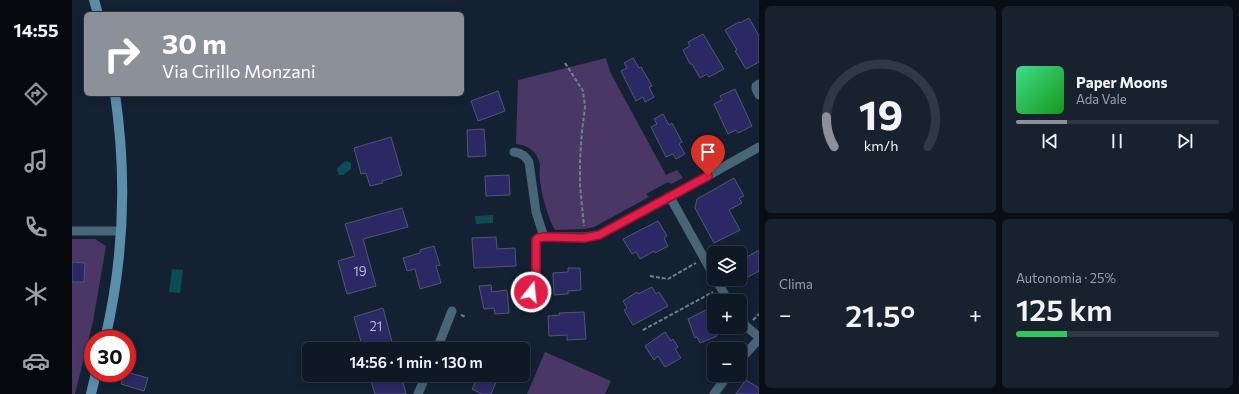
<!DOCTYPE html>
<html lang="it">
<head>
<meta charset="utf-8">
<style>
	body { margin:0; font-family:Commissioner,sans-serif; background:#18222e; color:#f1f3f6; height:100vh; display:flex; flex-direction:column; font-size:15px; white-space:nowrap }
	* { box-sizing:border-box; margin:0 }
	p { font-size:13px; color:#9ba0a7 }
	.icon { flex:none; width:22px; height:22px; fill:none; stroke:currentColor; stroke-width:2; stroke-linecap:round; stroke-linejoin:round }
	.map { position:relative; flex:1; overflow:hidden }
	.details { display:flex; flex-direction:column; gap:6px; padding:6px; background:#080e15; width:480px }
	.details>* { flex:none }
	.top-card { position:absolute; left:12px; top:12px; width:380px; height:84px; border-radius:6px; box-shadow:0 2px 10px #0003,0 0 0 1px #2f3843; background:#8c9099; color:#fff; overflow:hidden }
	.controls { position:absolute; left:635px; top:246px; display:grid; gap:8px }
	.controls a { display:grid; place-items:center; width:40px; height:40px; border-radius:6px; background:#0f1926; box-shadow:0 2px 10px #0003,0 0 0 1px #2f3843; font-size:20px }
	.speed { position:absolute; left:12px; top:330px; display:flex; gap:8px; font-size:20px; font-weight:700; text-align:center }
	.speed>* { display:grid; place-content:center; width:52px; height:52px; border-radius:50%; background:#0f1926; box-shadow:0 2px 10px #0003,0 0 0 1px #2f3843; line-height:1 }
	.speed .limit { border:6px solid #d22; background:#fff; color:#111 }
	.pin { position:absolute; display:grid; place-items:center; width:34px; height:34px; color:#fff; margin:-41px -17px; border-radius:50% 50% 50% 0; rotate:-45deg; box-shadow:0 0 4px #0007 }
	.pin .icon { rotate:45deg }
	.me { position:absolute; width:44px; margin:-22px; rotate:16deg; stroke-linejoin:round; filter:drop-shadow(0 0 3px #0008) }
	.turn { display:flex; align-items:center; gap:14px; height:84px; padding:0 12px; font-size:18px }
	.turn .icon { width:52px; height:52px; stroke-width:2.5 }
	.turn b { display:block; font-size:28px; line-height:34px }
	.big { font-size:30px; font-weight:600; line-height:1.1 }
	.details .card { flex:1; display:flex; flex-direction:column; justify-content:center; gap:6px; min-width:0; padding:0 14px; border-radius:6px; background:#18222e }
	.details .dial { align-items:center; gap:0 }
	.dial svg { height:104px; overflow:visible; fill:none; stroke:#2f3843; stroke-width:7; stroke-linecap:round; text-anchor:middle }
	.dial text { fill:#f1f3f6; stroke:none }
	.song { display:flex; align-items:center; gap:12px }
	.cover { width:48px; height:48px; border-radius:6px; background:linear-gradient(135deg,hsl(150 70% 55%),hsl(120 70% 35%)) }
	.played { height:4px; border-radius:2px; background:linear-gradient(90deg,#8c9099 25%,#2f3843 25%) }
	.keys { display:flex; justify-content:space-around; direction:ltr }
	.heat { display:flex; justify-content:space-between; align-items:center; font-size:22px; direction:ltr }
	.charge { height:6px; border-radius:3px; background:linear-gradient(90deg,#34c759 25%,#2f3843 0) }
	.details .tiles { flex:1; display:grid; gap:6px; grid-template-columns:repeat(2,1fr) }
	.trip { position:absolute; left:230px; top:342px; width:228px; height:40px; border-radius:6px; background:#0f1926; box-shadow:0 2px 10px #0003,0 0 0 1px #2f3843; font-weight:600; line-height:40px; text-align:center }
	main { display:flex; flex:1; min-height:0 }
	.dock { display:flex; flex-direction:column; width:72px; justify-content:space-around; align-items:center; background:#060a0f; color:#9ba0a7 }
	.dock .icon { width:28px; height:28px }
	.dock .active { color:#8c9099 }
	.dock b { font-size:18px; color:#f1f3f6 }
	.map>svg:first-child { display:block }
</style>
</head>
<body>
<main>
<nav class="dock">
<b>14:55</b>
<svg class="icon active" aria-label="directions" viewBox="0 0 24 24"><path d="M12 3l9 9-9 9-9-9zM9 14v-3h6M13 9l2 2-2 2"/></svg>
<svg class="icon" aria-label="music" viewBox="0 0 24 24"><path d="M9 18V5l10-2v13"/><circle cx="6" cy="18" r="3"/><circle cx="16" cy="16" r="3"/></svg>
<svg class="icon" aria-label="phone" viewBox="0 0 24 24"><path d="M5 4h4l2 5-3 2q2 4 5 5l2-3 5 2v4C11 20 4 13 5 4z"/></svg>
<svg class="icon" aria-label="climate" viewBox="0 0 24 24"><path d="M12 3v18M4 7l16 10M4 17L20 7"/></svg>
<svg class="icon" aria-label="car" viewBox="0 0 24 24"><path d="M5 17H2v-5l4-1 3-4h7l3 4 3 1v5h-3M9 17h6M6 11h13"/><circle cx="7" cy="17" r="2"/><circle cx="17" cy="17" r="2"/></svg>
</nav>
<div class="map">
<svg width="687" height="394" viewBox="0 0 687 394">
	<rect width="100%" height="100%" fill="#142133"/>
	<!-- green -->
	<g fill="#4b3766">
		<path d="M534,58L538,72L594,175L605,170L611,178L599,184L596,182L574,194L577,197L522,227L512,229L483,230C476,218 469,193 468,180C467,174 469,167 467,161C464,150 454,145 444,144L446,80Z"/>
		<polygon points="0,239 23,239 34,246 21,321 3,394 0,394"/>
		<polygon points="473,352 539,381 533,394 455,394"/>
	</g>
	<!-- water -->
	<g fill="#0c4c56">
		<path d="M275,161L279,163V169L271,175H267L265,169C268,165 271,162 275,161Z"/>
		<polygon points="421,215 421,223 404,224 403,216"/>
		<polygon points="100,269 111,270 108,293 97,292"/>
	</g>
	<!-- building -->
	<g fill="#2a2965" stroke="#54576f">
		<polygon points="677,18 687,36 687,62 674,69 663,51 665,50 653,30 667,22 668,23"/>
		<polygon points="631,34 652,69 637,77 635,74 628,78 620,64 618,64 611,50 618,46 616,42"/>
		<polygon points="561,58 567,68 569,67 580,86 577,87 582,97 573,102 571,97 564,101 549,71 555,68 552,63"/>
		<polygon points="663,89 680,126 666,133 664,130 656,134 642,104 650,100 648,96"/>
		<polygon points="426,91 433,111 406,121 399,101"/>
		<polygon points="591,114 597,125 600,123 610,142 607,144 613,154 604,159 601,154 594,157 579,127 585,124 582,119"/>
		<polygon points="412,129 414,156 396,157 395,130"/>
		<polygon points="319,137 330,175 310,181 311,183 298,186 294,173 289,174 282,148"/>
		<polygon points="437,175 438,195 414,196 413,176"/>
		<polygon points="662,178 672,196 667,198 670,203 657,210 668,230 642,243 623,208 625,199"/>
		<polygon points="330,208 336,227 291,239 304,286 275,294 266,261 283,256 273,224"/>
		<polygon points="586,221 595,236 592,238 596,246 583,253 582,251 568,259 564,252 560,254 551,239"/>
		<polygon points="424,237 425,249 443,248 444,266 402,268 400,238"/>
		<polygon points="362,246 368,265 364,266 369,283 348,289 343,269 335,271 331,258 348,253 348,250"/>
		<polygon points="687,250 687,271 676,277 668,265 668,261"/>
		<polygon points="0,262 13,263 12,282 0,282"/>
		<polygon points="496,268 508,268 509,290 496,291 496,294 482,295 481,273 496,272"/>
		<polygon points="419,285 420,292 435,290 437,313 423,314 422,308 412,309 407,286"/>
		<polygon points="580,287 584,294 587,292 596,306 561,325 552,310 555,308 551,301 565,292 566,294"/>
		<polygon points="311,308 320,342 291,349 282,317"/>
		<polygon points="638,308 642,316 642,327 641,328 645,336 628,343 625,337 623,338 616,319"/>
		<polygon points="512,312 514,339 495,340 495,335 477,336 476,316 488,315 487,313"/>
		<polygon points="593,332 599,341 601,339 606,347 603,349 609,358 593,367 586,356 582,360 573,346"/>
		<polygon points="52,373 58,373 76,378 72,391 49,384"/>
		<polygon points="297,375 329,375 334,394 303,394"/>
		<polygon points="407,375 419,375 426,378 419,394 410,394 400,389"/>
		<polygon points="674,380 687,388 687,394 664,394"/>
	</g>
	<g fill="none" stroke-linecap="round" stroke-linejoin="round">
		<!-- path -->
		<g stroke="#737e8e" stroke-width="2" stroke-dasharray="4 2" stroke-linecap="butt">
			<polyline points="493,63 511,91 513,107 510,131 508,159 508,186 512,226"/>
			<polyline points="578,276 596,279 624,263"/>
			<polyline points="389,315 394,317"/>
			<polyline points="681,320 687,314"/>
			<polyline points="571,330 641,292"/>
		</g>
		<!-- street -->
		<g stroke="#476678" stroke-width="9">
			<polyline points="687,84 684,86 684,89 687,95"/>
			<path d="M442,152C450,153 453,156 457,162L464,212L472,237"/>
			<polyline points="598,197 687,147"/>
			<polyline points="0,231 49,231"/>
			<polyline points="644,279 656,301"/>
			<polyline points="459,292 464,285 464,240 466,238 472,237 512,237 527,235 598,197 642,276"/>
			<polyline points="668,319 675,327 687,337"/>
			<polyline points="365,349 380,311"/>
			<polyline points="668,360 687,339"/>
			<polyline points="346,394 354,375"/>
			<polyline points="642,394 656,375"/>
		</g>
		<!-- secondary -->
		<g stroke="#5b8eab" stroke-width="10">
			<polyline points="22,0 26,14"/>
			<path d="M33,339C52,259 55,176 43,94"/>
			<polyline points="19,394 24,373"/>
		</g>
	</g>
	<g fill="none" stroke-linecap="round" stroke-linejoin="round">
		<defs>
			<polyline id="route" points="459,292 464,284 464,240 466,238 472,237 512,238 527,235 636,176"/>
		</defs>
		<!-- route casing -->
		<use href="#route" stroke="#92132f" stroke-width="10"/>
		<!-- route -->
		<use href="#route" stroke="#e11d48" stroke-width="7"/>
	</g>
	<g text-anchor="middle" stroke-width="4" stroke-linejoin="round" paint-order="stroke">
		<!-- number labels -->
		<g font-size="13" fill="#b6bcd4">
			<text x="288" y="276">19</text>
			<text x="304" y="331">21</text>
		</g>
	</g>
</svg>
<div class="controls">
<a><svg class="icon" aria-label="layers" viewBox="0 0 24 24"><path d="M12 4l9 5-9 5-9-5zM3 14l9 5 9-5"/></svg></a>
<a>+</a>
<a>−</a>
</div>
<div class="speed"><div class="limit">30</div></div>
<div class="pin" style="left:636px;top:176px;background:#d93025"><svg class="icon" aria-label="arrive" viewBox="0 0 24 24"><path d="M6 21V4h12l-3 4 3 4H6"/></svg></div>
<svg class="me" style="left:459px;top:292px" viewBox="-20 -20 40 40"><circle r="17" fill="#e11d48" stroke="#fff" stroke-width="3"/><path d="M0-11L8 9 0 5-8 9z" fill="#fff"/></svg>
<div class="trip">14:56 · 1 min · 130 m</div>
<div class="top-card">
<div class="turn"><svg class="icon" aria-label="right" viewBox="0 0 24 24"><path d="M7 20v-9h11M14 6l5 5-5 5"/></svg><div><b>30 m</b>Via Cirillo Monzani</div></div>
</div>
</div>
<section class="details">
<div class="tiles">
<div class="card dial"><svg viewBox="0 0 100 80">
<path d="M14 69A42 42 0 1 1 86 69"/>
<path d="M14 69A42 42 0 0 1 8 46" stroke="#8c9099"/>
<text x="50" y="56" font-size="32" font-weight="700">19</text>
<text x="50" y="72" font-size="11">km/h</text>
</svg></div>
<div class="card">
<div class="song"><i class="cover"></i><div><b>Paper Moons</b><p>Ada Vale</p></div></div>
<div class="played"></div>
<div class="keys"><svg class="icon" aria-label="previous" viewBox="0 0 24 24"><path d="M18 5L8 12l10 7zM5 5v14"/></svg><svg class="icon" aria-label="pause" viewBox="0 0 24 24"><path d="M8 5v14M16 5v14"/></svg><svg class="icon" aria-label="next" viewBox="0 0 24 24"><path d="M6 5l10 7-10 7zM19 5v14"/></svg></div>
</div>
<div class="card"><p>Clima</p>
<div class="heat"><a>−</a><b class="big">21.5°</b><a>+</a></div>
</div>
<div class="card"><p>Autonomia · 25%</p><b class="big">125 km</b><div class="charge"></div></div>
</div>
</section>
</main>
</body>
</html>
